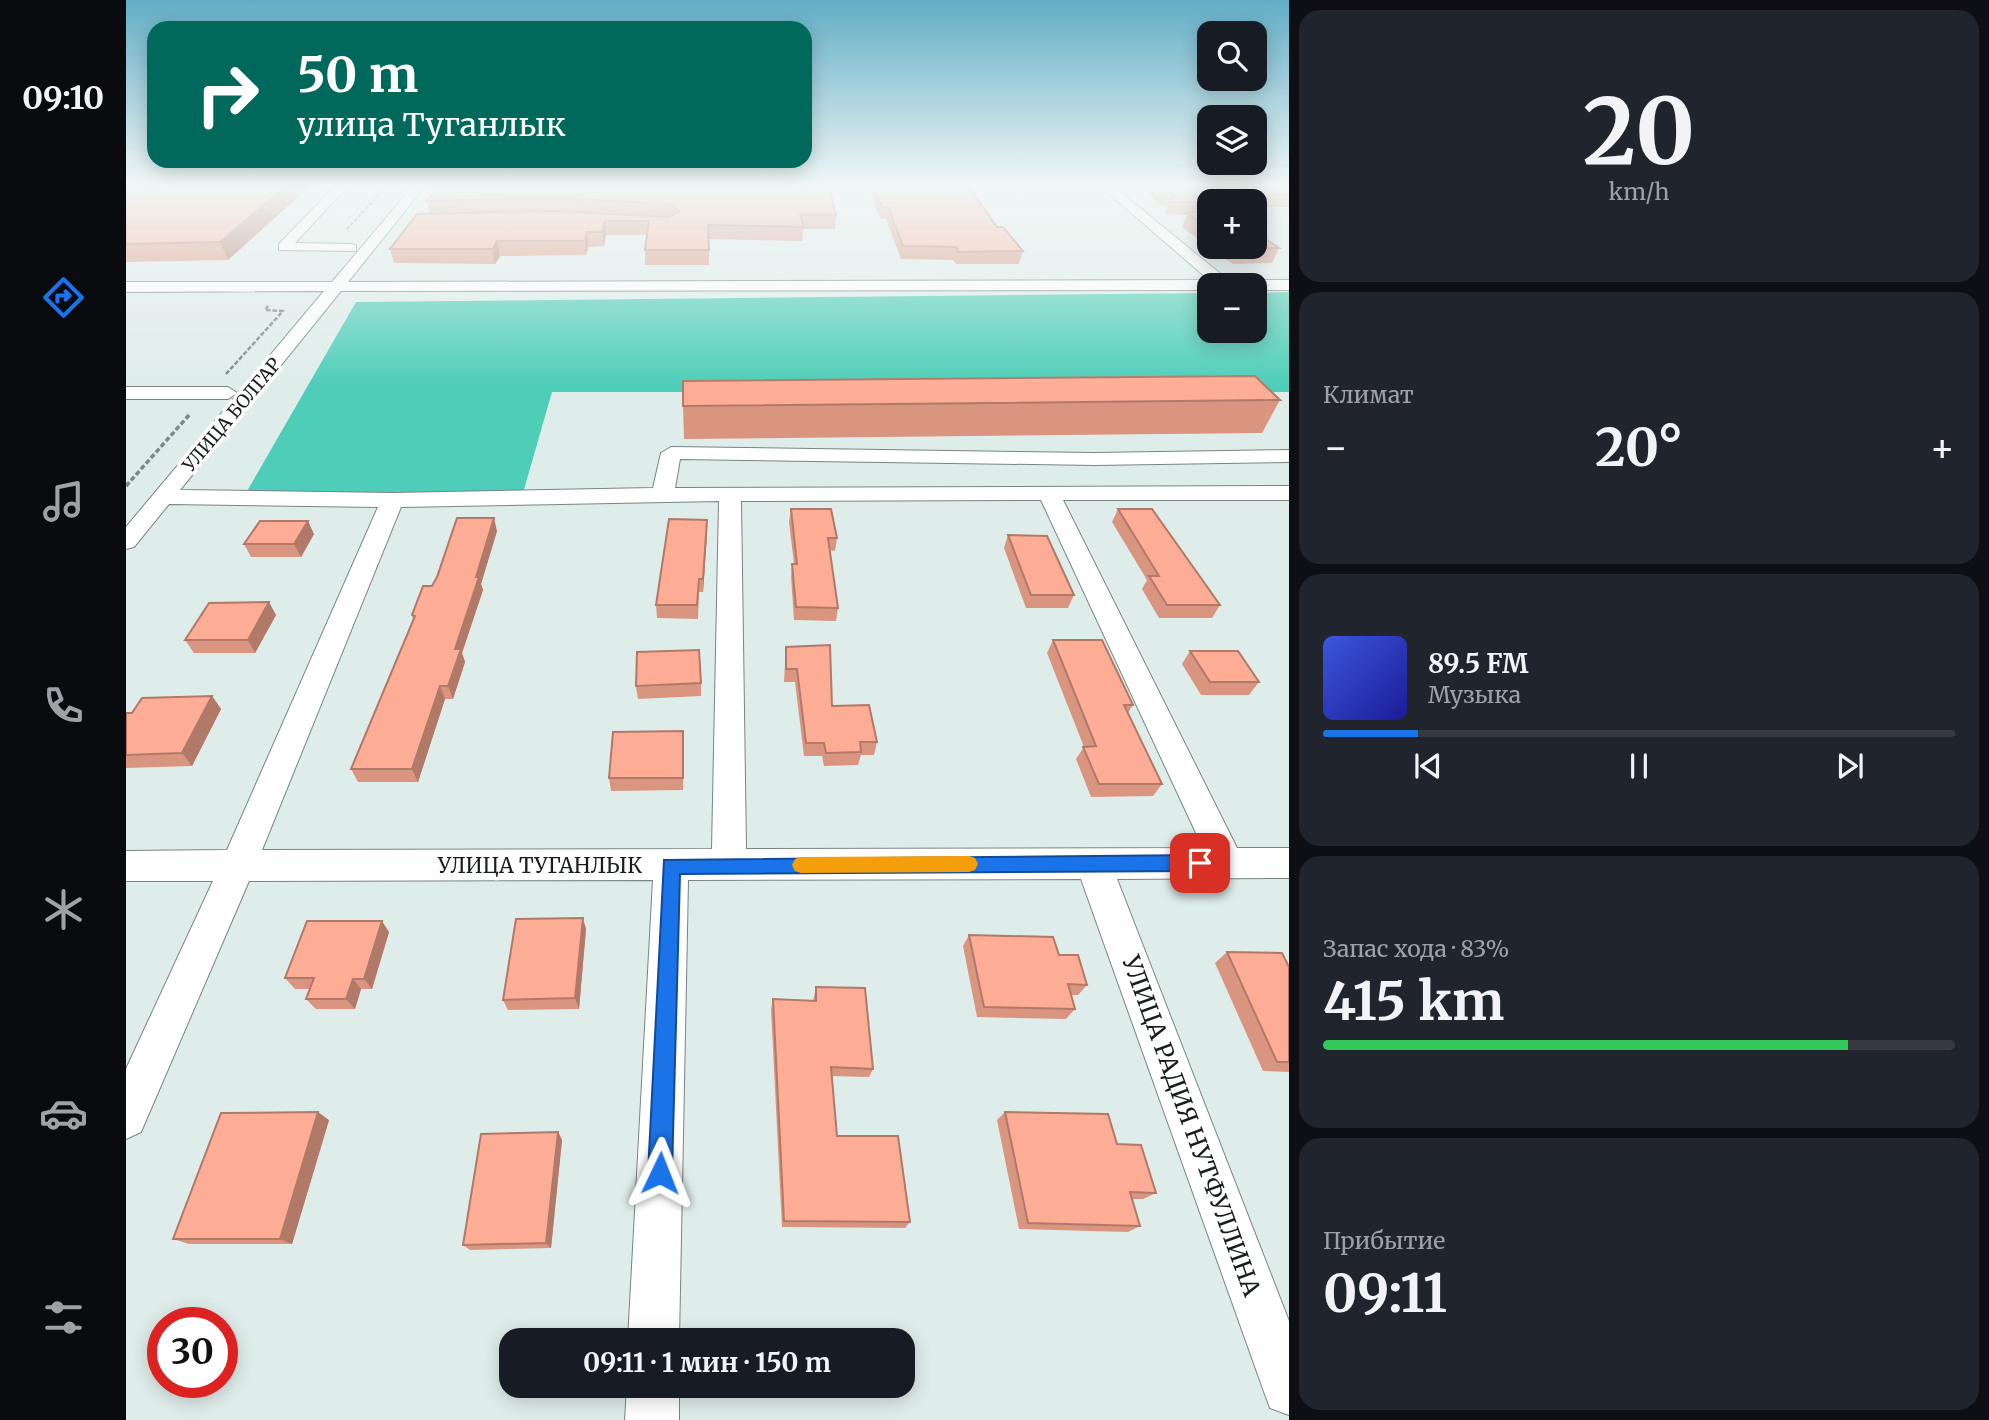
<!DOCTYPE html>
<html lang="ru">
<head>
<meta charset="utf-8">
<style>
	body { margin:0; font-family:Merriweather,serif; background:#20242c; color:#f1f3f6; height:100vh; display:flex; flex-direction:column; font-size:26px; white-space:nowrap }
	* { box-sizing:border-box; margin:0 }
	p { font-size:23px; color:#9ea1a6 }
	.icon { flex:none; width:38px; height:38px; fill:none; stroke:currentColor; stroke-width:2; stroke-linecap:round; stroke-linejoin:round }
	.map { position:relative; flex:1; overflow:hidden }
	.details { display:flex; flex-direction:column; gap:10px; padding:10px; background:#0d0f14; width:700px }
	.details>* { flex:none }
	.banner { position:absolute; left:21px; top:21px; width:665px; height:147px; border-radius:21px; box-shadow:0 4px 18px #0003; background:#00695c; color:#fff; overflow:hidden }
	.buttons { position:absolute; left:1071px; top:21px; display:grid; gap:14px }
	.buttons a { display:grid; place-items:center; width:70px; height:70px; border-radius:14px; background:#171b24; box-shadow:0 4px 18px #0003; font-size:35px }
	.speed { position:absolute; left:21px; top:1307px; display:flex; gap:14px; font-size:35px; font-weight:700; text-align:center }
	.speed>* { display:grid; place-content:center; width:91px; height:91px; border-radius:50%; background:#171b24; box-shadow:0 4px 18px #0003; line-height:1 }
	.speed .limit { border:10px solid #d22; background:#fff; color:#111 }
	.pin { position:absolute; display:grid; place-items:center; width:60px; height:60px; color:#fff; margin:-30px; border-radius:14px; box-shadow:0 4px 10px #0006 }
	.me { position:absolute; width:77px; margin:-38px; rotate:2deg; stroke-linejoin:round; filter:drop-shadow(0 0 5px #0008) }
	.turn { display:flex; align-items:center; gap:24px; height:147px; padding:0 35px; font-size:32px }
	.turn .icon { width:91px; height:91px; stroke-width:2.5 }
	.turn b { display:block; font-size:49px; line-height:60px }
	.big { font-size:52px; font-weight:700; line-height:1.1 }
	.details .widget { flex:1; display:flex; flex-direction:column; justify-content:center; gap:10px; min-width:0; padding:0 24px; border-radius:21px; background:#20242c }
	.details .dial { align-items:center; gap:0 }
	.dial b { font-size:91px; line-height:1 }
	.song { display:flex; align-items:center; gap:21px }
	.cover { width:84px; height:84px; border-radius:10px; background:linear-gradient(135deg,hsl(230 70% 55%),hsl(240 70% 35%)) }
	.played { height:7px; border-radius:4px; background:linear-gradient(90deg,#1a73e8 15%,#363941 15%) }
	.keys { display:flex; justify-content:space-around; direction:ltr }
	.heat { display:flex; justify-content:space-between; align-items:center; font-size:38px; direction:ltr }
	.charge { height:10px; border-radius:5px; background:linear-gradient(90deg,#34c759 83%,#363941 0) }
	.trip { position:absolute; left:373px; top:1328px; width:416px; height:70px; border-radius:21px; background:#171b24; box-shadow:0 4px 18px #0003; font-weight:700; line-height:70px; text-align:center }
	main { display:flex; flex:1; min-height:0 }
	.tab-bar { display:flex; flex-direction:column; width:126px; justify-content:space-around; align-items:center; background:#090b0e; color:#9ea1a6 }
	.tab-bar .icon { width:49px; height:49px }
	.tab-bar .current { color:#1a73e8 }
	.tab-bar b { font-size:32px; color:#f1f3f6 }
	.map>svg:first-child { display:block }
</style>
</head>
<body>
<main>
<nav class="tab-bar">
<b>09:10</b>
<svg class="icon current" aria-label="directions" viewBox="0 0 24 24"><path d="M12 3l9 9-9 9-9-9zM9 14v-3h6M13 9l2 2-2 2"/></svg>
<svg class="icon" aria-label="music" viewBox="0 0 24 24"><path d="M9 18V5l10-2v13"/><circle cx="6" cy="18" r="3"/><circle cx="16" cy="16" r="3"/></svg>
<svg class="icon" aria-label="phone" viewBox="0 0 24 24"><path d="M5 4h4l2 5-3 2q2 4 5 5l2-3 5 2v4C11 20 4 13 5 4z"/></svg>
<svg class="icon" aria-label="climate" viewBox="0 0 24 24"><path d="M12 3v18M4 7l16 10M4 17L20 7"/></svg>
<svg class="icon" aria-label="car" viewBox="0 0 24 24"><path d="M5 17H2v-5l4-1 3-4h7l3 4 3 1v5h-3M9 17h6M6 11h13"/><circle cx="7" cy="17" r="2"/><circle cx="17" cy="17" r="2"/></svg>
<svg class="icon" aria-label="filters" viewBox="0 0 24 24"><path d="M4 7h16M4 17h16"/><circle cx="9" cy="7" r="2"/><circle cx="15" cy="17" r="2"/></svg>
</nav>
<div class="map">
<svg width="1163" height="1420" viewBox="0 0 1163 1420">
	<rect width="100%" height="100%" fill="#dfedea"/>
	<!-- green -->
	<polygon fill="#4eceb8" points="1163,292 1163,392 426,392 397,493 120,493 230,302 1083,293 1083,331 1129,331 1129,293"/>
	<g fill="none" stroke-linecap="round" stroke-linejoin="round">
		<defs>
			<g id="minor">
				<polygon points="209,186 222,186 169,243 225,244 230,245 230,251 153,250 153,244"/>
				<path d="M287,186H299L222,282L1083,280L974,186H987L1102,280L1111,282L1113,285H1083V290L215,291L54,490L266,493L527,488L535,453L545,447L969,453L1163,450V462L969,465L554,459L549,488L1163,486V500H937L1111,848H1163V878L991,879L1163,1321V1415L1144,1408L1137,1389L955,879L562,880L553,1340H502L527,880L123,881L15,1132L0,1139V1069L87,881H0V851L101,850L252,507L43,504L8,547L0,549V527L198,291L0,292V282H206ZM915,500L1077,848L620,849L615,501ZM593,501L586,849L136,850L275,507Z"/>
				<polygon points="1129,280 1163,280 1163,290 1129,290 1129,285 1121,285"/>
				<polygon points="0,387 102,387 111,393 102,399 0,399"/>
				<polygon points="501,1386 553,1386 553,1420 499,1420"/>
			</g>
		</defs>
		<!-- minor casing -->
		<use href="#minor" stroke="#788582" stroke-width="2"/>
		<!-- path-far2 -->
		<polyline stroke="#808987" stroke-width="2" stroke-dasharray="3.5 2" stroke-linecap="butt" points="221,229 261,186"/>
		<!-- path-far1 -->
		<polyline stroke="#808987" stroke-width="2.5" stroke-dasharray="4.5 2" stroke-linecap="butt" points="100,374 157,311 139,310 142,306"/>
		<!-- path -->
		<polyline stroke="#808987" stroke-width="3.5" stroke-dasharray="5 2.5" stroke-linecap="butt" points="0,486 64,414"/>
		<!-- minor -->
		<use href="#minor" fill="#fff" fill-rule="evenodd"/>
	</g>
	<!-- wall -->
	<g fill="#da9580">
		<polygon points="0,186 184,186 102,260 0,262"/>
		<polygon points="312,186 710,215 709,229 677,229 676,241 583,239 583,265 519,265 519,250 521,235 480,235 478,246 462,247 460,255 374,256 369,264 268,263 264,249 304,214 301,201"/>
		<polygon points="741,186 842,186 871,227 897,251 893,264 830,264 827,260 775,259 760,219 754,218"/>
		<polygon points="1013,186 1163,186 1163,207 1129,207 1129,201 1083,201 1083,247 1056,227 1061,215 1039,214 1042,206 1036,206"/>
		<polygon points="1083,247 1129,247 1153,248 1146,263 1107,264"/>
		<polygon points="1154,400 1136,433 558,439 557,406"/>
		<polygon points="665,509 711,538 709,551 704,550 712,608 710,621 668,620 665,577 666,564 668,564 663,522"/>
		<polygon points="992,509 1094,605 1086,618 1033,618 1016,589 1021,580 986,522"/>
		<polygon points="371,531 355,584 357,590 336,653 339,662 327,699 319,699 292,782 232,782 225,769 287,620 286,615"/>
		<polygon points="581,533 577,592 573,592 572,619 531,618 530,605"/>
		<polygon points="188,534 175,557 125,557 118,544"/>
		<polygon points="882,535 948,595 942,608 900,608 878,548"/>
		<polygon points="150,615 129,653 68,653 59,640"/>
		<polygon points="927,640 1007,705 1002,713 1036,784 1027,796 965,797 950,759 958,747 921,653"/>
		<polygon points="660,647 706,706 751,742 748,755 735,755 732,765 698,766 696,756 678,756 669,682 658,682"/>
		<polygon points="1064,651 1133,682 1123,695 1075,695 1056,664"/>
		<polygon points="575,683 575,696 512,699 510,686"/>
		<polygon points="86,696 95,709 66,766 0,768 0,713 6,713"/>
		<polygon points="558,744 557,790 485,791 483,778"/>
		<polygon points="460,929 453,1009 382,1010 377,1000"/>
		<polygon points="263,932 246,989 235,989 229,1009 190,1009 180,999 184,989 169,989 159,978"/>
		<polygon points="843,935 933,955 961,985 952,995 945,995 949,1009 940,1019 851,1017 837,946"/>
		<polygon points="1101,952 1163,967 1163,1072 1137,1071 1089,963"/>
		<polygon points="690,987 747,1069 743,1077 705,1076 711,1136 784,1222 779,1228 656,1227 645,1009 647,999 687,1001"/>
		<polygon points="879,1112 991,1144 1030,1193 1017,1199 1006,1199 1014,1226 1002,1232 893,1229 871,1120"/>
		<polygon points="203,1120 166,1244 63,1244 47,1239"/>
		<polygon points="432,1132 436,1140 425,1248 344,1250 337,1245"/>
	</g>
	<!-- shaded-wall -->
	<g fill="#b17968">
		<polygon points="160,186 184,186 102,260 94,242"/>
		<polygon points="479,221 480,235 478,246 476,232"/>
		<polygon points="461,232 462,247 460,255 459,241"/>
		<polygon points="371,241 374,256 369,264 367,249"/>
		<polygon points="368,518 371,531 355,584 357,590 336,653 339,662 327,699 322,686 329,649"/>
		<polygon points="581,520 581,533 577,592 577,579"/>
		<polygon points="182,521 188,534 175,557 168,544"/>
		<polygon points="143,602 150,615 129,653 122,640"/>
		<polygon points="314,686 319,699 292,782 286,769"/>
		<polygon points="86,696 95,709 66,766 56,753"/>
		<polygon points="457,918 460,929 453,1009 449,998"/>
		<polygon points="256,921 263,932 246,989 238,979"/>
		<polygon points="227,979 235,989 229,1009 220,999"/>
		<polygon points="192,1112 203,1120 166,1244 154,1239"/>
		<polygon points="432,1132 436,1140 425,1248 420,1243"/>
	</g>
	<!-- building -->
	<g fill="#fdad95" stroke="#b17968" stroke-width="2">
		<polygon points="0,186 160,186 94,242 0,244"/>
		<polygon points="312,186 703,186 710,215 674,215 678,227 582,225 583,250 519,250 523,221 479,221 476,232 461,232 459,241 371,241 367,249 264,249 291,214 428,211 543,217 553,211 544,204 428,198 301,201"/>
		<polygon points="747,186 842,186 871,227 877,227 897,251 832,252 830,247 777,246 762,207 756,207"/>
		<polygon points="1032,186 1163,186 1163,195 1068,194 1081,202 1044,202 1050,194 1041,194"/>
		<polygon points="1082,201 1083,202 1083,228 1061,213 1080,211"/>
		<polygon points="1129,232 1153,248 1114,248 1111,247 1129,247"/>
		<polygon points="1129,376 1154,400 557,406 557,381"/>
		<polygon points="665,509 705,509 711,538 702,538 712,608 670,607 666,564 671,564"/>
		<polygon points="992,509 1026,509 1094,605 1041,605 1023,576 1033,576"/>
		<polygon points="331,518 368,518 350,577 353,577 329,649 335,649 322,686 314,686 286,769 225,769 289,616 286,615 297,586 306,586 311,577"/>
		<polygon points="543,519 581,520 577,579 573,579 571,605 530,605"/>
		<polygon points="134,521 182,521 168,544 118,544"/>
		<polygon points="882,535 921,536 948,595 905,595"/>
		<polygon points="143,602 122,640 59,640 83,603"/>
		<polygon points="927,640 976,640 1007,705 998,705 1036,784 973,784 957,747 970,746"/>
		<polygon points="704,645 706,706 743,705 751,742 734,742 735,752 700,753 698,743 680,743 671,669 660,669 660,647"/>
		<polygon points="573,650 575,683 510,686 511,652"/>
		<polygon points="1064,651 1112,651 1133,682 1084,682"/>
		<polygon points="86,696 56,753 0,755 0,713 6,713 16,698"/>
		<polygon points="557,731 557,778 483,778 487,732"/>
		<polygon points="457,918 449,998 377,1000 390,919"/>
		<polygon points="181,921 256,921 238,979 227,979 220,999 180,999 188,978 159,978"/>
		<polygon points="843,935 927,937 933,955 952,955 961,985 942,984 949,1009 858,1007"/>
		<polygon points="1101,952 1156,953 1163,967 1163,1062 1151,1062"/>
		<polygon points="690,987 739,988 747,1069 705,1067 711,1136 772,1136 784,1222 658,1221 647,999 690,1001"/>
		<polygon points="192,1112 154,1239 47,1239 95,1113"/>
		<polygon points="879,1112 982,1114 991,1144 1015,1145 1030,1193 1004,1192 1014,1226 902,1223"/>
		<polygon points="432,1132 420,1243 337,1245 355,1134"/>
	</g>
	<!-- sky -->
	<linearGradient id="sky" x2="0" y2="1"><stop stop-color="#61adc5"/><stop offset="0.48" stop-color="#f1f7f6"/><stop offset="1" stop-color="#f1f7f6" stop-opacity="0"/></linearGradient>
	<rect width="1163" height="385" fill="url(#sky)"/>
	<!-- route -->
	<polygon fill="#1a73e8" stroke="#114b97" stroke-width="2" points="1074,855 1081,857 1084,863 1081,869 1074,871 554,874 546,1173 543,1181 534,1185 526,1181 522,1173 538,860"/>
	<!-- slow -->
	<polygon fill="#f59e0b" points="843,856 849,858 852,864 849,870 843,872 675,873 669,871 666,865 669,859 675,857"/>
	<g text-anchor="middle" stroke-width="7" stroke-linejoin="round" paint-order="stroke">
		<!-- far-street labels -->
		<g font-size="18" fill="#191e1d" stroke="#fff">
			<text transform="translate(106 415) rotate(-50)" y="6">УЛИЦА БОЛГАР</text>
		</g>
		<!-- street labels -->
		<g font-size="21" fill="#191e1d" stroke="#fff">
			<text x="414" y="873">УЛИЦА ТУГАНЛЫК</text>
		</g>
		<!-- near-street labels -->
		<g font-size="24" fill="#191e1d" stroke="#fff">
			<text transform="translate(1065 1126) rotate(70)" y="8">УЛИЦА РАДИЯ НУТФУЛЛИНА</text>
		</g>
	</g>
</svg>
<div class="buttons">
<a><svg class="icon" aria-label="search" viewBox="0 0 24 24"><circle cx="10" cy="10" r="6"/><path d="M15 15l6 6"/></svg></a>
<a><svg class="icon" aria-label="layers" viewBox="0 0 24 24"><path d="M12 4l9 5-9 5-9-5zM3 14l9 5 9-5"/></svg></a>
<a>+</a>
<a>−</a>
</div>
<div class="speed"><div class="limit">30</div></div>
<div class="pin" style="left:1074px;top:863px;background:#d93025"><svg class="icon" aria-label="arrive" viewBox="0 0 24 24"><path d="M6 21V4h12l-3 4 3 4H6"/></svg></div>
<svg class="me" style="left:534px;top:1173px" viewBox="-20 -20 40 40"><path d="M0-17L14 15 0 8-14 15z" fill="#1a73e8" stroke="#fff" stroke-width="4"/></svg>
<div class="trip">09:11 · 1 мин · 150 m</div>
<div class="banner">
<div class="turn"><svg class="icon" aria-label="right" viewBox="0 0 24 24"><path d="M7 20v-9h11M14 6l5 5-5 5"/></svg><div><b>50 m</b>улица Туганлык</div></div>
</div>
</div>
<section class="details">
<div class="widget dial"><b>20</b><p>km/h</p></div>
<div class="widget"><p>Климат</p>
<div class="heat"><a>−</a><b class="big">20°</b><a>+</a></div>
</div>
<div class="widget">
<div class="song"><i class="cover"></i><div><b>89.5 FM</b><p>Музыка</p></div></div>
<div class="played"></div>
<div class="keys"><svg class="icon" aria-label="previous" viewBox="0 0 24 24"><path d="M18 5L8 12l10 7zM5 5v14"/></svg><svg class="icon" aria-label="pause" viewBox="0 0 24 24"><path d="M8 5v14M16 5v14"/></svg><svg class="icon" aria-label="next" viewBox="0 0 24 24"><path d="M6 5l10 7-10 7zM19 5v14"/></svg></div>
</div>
<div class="widget"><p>Запас хода · 83%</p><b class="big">415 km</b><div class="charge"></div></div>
<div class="widget"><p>Прибытие</p><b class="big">09:11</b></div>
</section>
</main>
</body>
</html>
